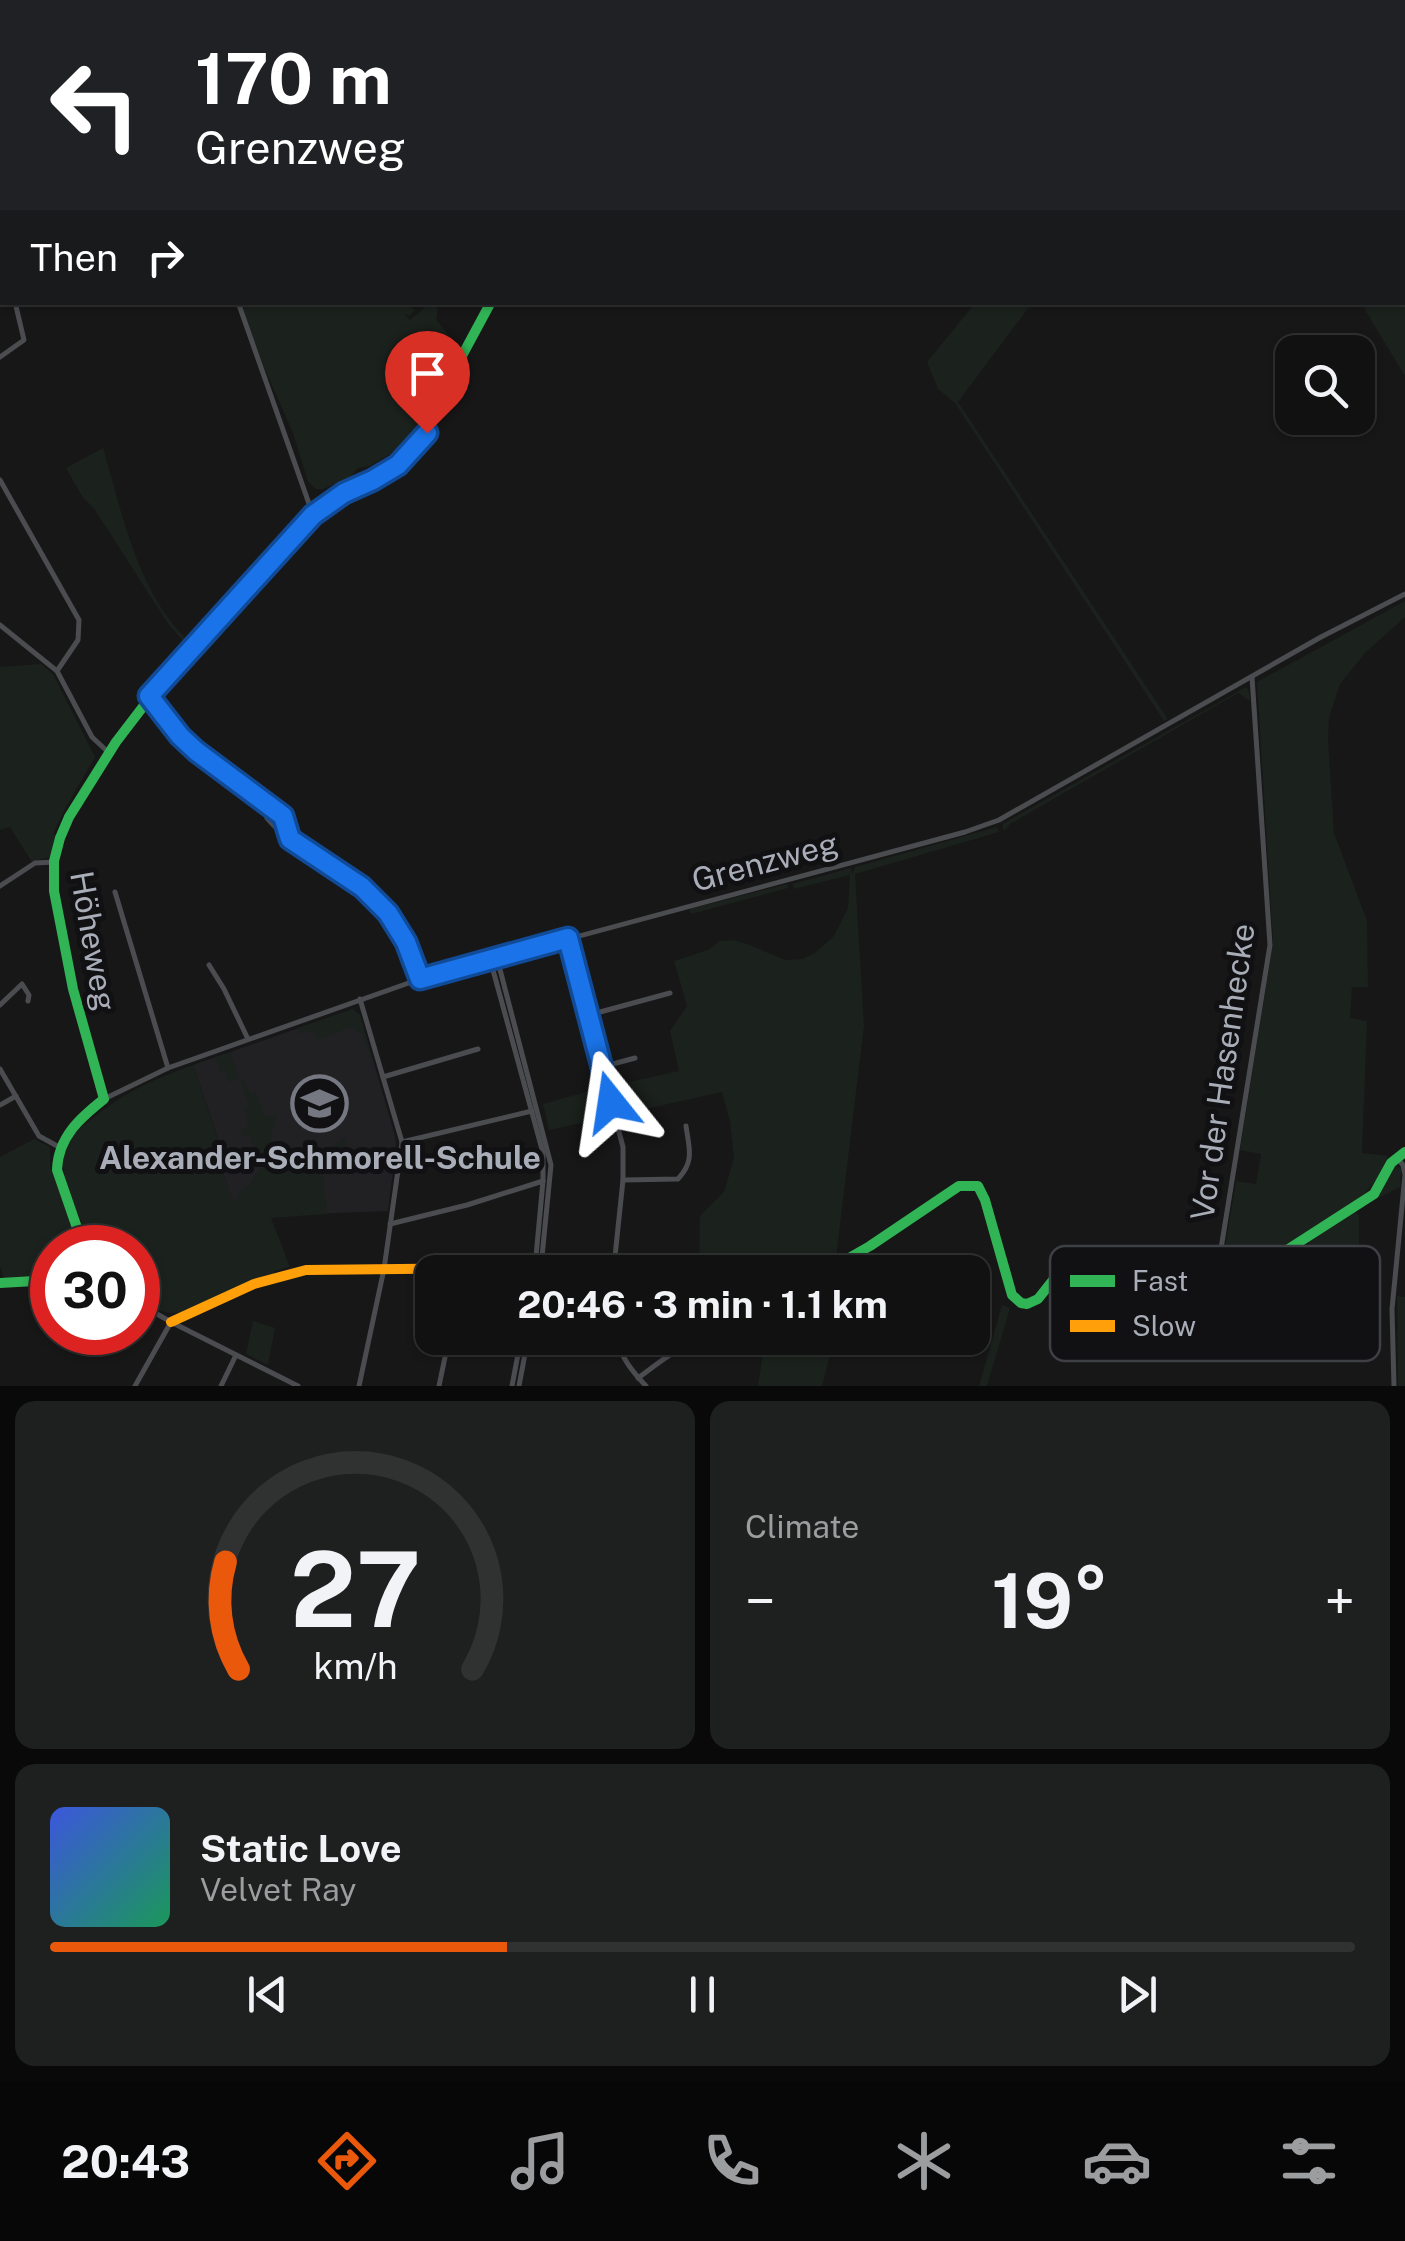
<!DOCTYPE html>
<html lang="en">
<head>
<meta charset="utf-8">
<style>
	body { margin:0; font-family:"Public Sans",sans-serif; background:#1e1f1f; color:#f1f3f6; height:100vh; display:flex; flex-direction:column; font-size:38px; white-space:nowrap }
	* { box-sizing:border-box; margin:0 }
	p { font-size:32px; color:#9c9d9f }
	.icon { flex:none; width:55px; height:55px; fill:none; stroke:currentColor; stroke-width:2; stroke-linecap:round; stroke-linejoin:round }
	.map { position:relative; height:1386px; overflow:hidden }
	.drawer { display:flex; flex-direction:column; gap:15px; padding:15px; background:#090909; flex:1 }
	.drawer>* { flex:none }
	.banner { position:absolute; left:0px; top:0px; width:1405px; height:305px; box-shadow:0 2px 8px #0004,0 0 0 2px #303131; background:#202124; color:#fff; overflow:hidden }
	.tools { position:absolute; left:1275px; top:335px; display:grid; gap:20px }
	.tools a { display:grid; place-items:center; width:100px; height:100px; border-radius:20px; background:#111; box-shadow:0 2px 8px #0004,0 0 0 2px #303131; font-size:50px }
	.speed { position:absolute; left:30px; top:1225px; display:flex; gap:20px; font-size:50px; font-weight:700; text-align:center }
	.speed>* { display:grid; place-content:center; width:130px; height:130px; border-radius:50%; background:#111; box-shadow:0 2px 8px #0004,0 0 0 2px #303131; line-height:1 }
	.speed .limit { border:15px solid #d22; background:#fff; color:#111 }
	.pin { position:absolute; display:grid; place-items:center; width:85px; height:85px; color:#fff; margin:-102px -42px; border-radius:50% 50% 50% 0; rotate:-45deg; box-shadow:0 0 10px #0007 }
	.pin .icon { rotate:45deg }
	.me { position:absolute; width:110px; margin:-55px; rotate:345deg; stroke-linejoin:round; filter:drop-shadow(0 0 8px #0008) }
	.turn { display:flex; align-items:center; gap:35px; height:210px; padding:0 30px; font-size:45px }
	.turn .icon { width:130px; height:130px; stroke-width:2.5 }
	.turn b { display:block; font-size:70px; line-height:85px }
	.then { display:flex; align-items:center; height:95px; padding:0 30px; background:#0003; gap:20px; font-size:38px }
	.big { font-size:75px; font-weight:700; line-height:1.1 }
	.drawer .card { flex:1; display:flex; flex-direction:column; justify-content:center; gap:15px; min-width:0; padding:0 35px; border-radius:20px; background:#1e1f1f }
	.drawer .dial { align-items:center; gap:0 }
	.dial svg { height:260px; overflow:visible; fill:none; stroke:#303131; stroke-width:7; stroke-linecap:round; text-anchor:middle }
	.dial text { fill:#f1f3f6; stroke:none }
	.song { display:flex; align-items:center; gap:30px }
	.cover { width:120px; height:120px; border-radius:15px; background:linear-gradient(135deg,hsl(230 70% 55%),hsl(150 70% 35%)) }
	.played { height:10px; border-radius:5px; background:linear-gradient(90deg,#ea580c 35%,#303131 35%) }
	.keys { display:flex; justify-content:space-around; direction:ltr }
	.heat { display:flex; justify-content:space-between; align-items:center; font-size:55px; direction:ltr }
	.drawer .tiles { flex:1; display:grid; gap:15px; grid-template-columns:1fr 1fr }
	.card:last-child { grid-column:span 2 }
	.trip { position:absolute; left:415px; top:1255px; width:575px; height:100px; border-radius:20px; background:#111; box-shadow:0 2px 8px #0004,0 0 0 2px #303131; font-weight:700; line-height:100px; text-align:center }
	.dock { display:flex; height:160px; justify-content:space-around; align-items:center; background:#070707; color:#9c9d9f }
	.dock .icon { width:70px; height:70px }
	.dock .current { color:#ea580c }
	.dock b { font-size:45px; color:#f1f3f6 }
	.map>svg:first-child { display:block }
</style>
</head>
<body>
<div class="map">
<svg width="1405" height="1386" viewBox="0 0 1405 1386">
	<rect width="100%" height="100%" fill="#171717"/>
	<!-- built -->
	<polygon fill="#212124" points="353,1009 360,1015 395,1136 396,1146 388,1211 281,1215 233,1202 217,1156 223,1153 193,1065"/>
	<!-- green -->
	<g fill="#1b211c">
		<polygon points="1234,0 1405,0 1405,25 1403,25 1402,2 1234,2"/>
		<polygon points="1405,217 1405,376 1361,303 1402,302 1402,218"/>
		<polygon points="976,302 1032,303 958,402 1168,719 1164,721 955,403 938,389 927,362"/>
		<polygon points="241,303 405,303 415,310 410,316 404,314 410,320 430,303 438,309 436,319 460,350 425,416 392,453 370,466 358,468 349,478 323,489 316,489 308,482 293,433 264,367"/>
		<path d="M103,448C122,512 138,596 190,642L186,644L169,625L95,510L82,496L66,468Z"/>
		<polygon points="1405,601 1405,617 1365,653 1340,684 1329,717 1328,740 1334,833 1367,921 1368,987 1352,987 1350,1018 1367,1021 1362,1153 1388,1156 1378,1178 1362,1197 1241,1273 1234,1272 1224,1278 1220,1277 1236,1181 1256,1184 1261,1154 1240,1150 1273,942 1257,682"/>
		<polygon points="41,664 53,674 95,757 66,807 53,834 57,836 50,857 32,862 10,827 0,830 0,667"/>
		<polygon points="1246,687 1249,691 1250,701 1238,693 1010,824 1004,831 1002,826 1004,823"/>
		<polygon points="997,827 999,832 855,874 864,1026 836,1258 840,1266 852,1263 850,1272 774,1272 774,1262 699,1262 700,1216 724,1192 734,1158 730,1121 722,1092 618,1115 611,1086 679,1071 670,1031 687,1006 674,961 708,950 720,941 733,940 750,945 785,960 803,959 815,953 834,936 848,908 850,875 794,889 792,884 851,868 852,874 855,867"/>
		<polygon points="788,884 788,888 691,914 689,909"/>
		<polygon points="353,1009 360,1015 372,1058 371,1059 362,1034 350,1027 318,1040 315,1033 307,1031 300,1034 298,1028"/>
		<polygon points="235,1051 231,1054 239,1078 229,1082 225,1070 220,1072 215,1057"/>
		<path d="M193,1065L223,1154L217,1157L233,1201L238,1199L236,1196L251,1182L261,1168L249,1135L243,1136L241,1130L249,1127L243,1108L249,1105L240,1081L244,1079L250,1094L256,1092L265,1118L277,1114L270,1139L288,1168L289,1176L292,1165L300,1158L315,1160L346,1136V1146L322,1167L327,1214L271,1218L290,1267L274,1271L275,1274L183,1312C165,1316 153,1308 138,1298V1248H92C82,1222 63,1185 62,1158C62,1143 73,1134 83,1126C119,1095 148,1081 193,1065Z"/>
		<polygon points="600,1088 608,1117 549,1130 543,1104"/>
		<polygon points="34,1139 50,1147 50,1166 79,1247 52,1248 52,1276 4,1278 0,1266 0,1157"/>
		<polygon points="1395,1165 1401,1169 1400,1187 1369,1203 1369,1201 1383,1188 1390,1168"/>
		<polygon points="1354,1212 1359,1215 1359,1259 1309,1258 1309,1239"/>
		<polygon points="1397,1296 1405,1297 1405,1386 1398,1386"/>
		<polygon points="1002,1305 1010,1308 987,1386 979,1386"/>
		<polygon points="253,1321 275,1328 268,1365 246,1354"/>
		<polygon points="765,1338 834,1338 822,1386 758,1386"/>
	</g>
	<g fill="none" stroke-linecap="round" stroke-linejoin="round">
		<!-- street -->
		<g stroke="#4b4c50" stroke-width="5">
			<polyline points="0,149 2,160"/>
			<polyline points="238,302 313,515"/>
			<polyline points="0,357 24,340 15,302"/>
			<polyline points="0,480 79,620 78,640 57,671"/>
			<polyline points="0,625 57,671 92,737 108,752"/>
			<polyline points="149,696 180,736 196,751 275,808 283,816 289,836"/>
			<polyline points="262,799 267,818 278,830 346,875 388,913 406,942 420,978"/>
			<polyline points="0,886 35,863 54,862"/>
			<polyline points="115,892 168,1068"/>
			<polyline points="568,938 623,1147 623,1180 614,1266"/>
			<polyline points="497,958 551,1165 541,1267"/>
			<polyline points="490,959 543,1153 543,1181 535,1267"/>
			<polyline points="209,965 224,989 248,1039"/>
			<polyline points="0,1005 22,984 29,995 28,1001"/>
			<polyline points="589,1015 670,993"/>
			<polyline points="602,1067 635,1058"/>
			<polyline points="0,1069 39,1136 59,1147"/>
			<polyline points="383,1077 478,1049"/>
			<polyline points="104,1099 168,1068 420,979 965,832 999,820 1321,637 1405,594"/>
			<polyline points="0,1105 16,1096"/>
			<polyline points="402,1142 532,1111"/>
			<path d="M623,1180L678,1179C695,1161 689,1148 686,1126"/>
			<polyline points="390,1224 467,1205 543,1181"/>
			<path d="M1257,1270C1282,1294 1300,1316 1337,1317"/>
			<polyline points="1217,1294 1215,1286 1270,945 1252,677"/>
			<polyline points="138,1303 171,1322 298,1386"/>
			<path d="M617,1338C621,1358 632,1371 646,1386"/>
			<path d="M638,1378C664,1360 696,1327 727,1350"/>
			<polyline points="135,1386 171,1322"/>
			<polyline points="221,1386 236,1355"/>
			<polyline points="359,1386 384,1269 402,1142 360,999"/>
			<polyline points="439,1386 449,1338"/>
			<polyline points="512,1386 521,1338"/>
			<polyline points="519,1386 528,1338"/>
			<polyline points="1394,1386 1392,1309 1405,1175 1403,1165 1397,1158"/>
		</g>
		<!-- fast -->
		<g stroke="#30b455" stroke-width="10">
			<polyline points="631,0 631,2"/>
			<path d="M84,1248L57,1170C58,1137 80,1118 104,1099L73,989L54,891V861L60,838L69,817L116,742L168,674L313,515L344,493L398,465L416,447L427,433L456,367L491,302"/>
			<path d="M493,1268L828,1266L849,1258L870,1246L959,1186H978L985,1200L1012,1295L1021,1303L1027,1304L1038,1299L1073,1255L1080,1252L1088,1255L1133,1332C1139,1337 1145,1338 1153,1336L1374,1194L1391,1163L1405,1152"/>
			<polyline points="0,1283 52,1280"/>
		</g>
		<!-- slow -->
		<polyline stroke="#ff9f0a" stroke-width="10" points="171,1322 254,1284 306,1270 493,1268"/>
	</g>
	<g fill="none" stroke-linecap="round" stroke-linejoin="round">
		<defs>
			<polyline id="route" points="427,433 398,465 373,480 344,493 313,515 149,696 180,736 196,751 283,816 290,839 362,887 388,913 406,942 420,979 568,938 611,1102"/>
		</defs>
		<!-- route casing -->
		<use href="#route" stroke="#114b97" stroke-width="25"/>
		<!-- route -->
		<use href="#route" stroke="#1a73e8" stroke-width="18"/>
	</g>
	<!-- icons -->
	<defs>
		<symbol id="school-ring" viewBox="-11 -11 22 22"><circle r="9.5" fill="#111113" stroke="#757880" stroke-width="1.5"/><path d="M0-5L7-2L0 1L-7-2ZM-4 1L0 2.5L4 1V4Q0 6-4 4Z" fill="#757880"/></symbol>
	</defs>
	<g fill-rule="evenodd">
		<use href="#school-ring" x="288" y="1072" width="63" height="63"/>
	</g>
	<g text-anchor="middle" stroke-width="10" stroke-linejoin="round" paint-order="stroke">
		<!-- street labels -->
		<g font-size="32" fill="#a8adb8" stroke="#111113">
			<text transform="translate(765 862) rotate(-15)" y="11">Grenzweg</text>
			<text transform="translate(93 941) rotate(80)" y="11">Höheweg</text>
			<text transform="translate(1223 1072) rotate(-82)" y="11">Vor der Hasenhecke</text>
		</g>
		<!-- poi labels -->
		<g font-size="32" font-weight="bold" fill="#a8adb8" stroke="#111113">
			<text x="320" y="1169">Alexander-Schmorell-Schule</text>
		</g>
	</g>
	<!-- legend -->
	<rect x="1050" y="1246" width="330" height="115" rx="15" fill="#111113" stroke="#3e4045" stroke-width="2.5"/>
	<rect x="1070" y="1275" width="45" height="12" fill="#30b455"/>
	<rect x="1070" y="1320" width="45" height="12" fill="#ff9f0a"/>
	<g font-size="28" fill="#a8adb8">
		<text x="1132" y="1291">Fast</text>
		<text x="1132" y="1336">Slow</text>
	</g>
</svg>
<div class="tools">
<a><svg class="icon" aria-label="search" viewBox="0 0 24 24"><circle cx="10" cy="10" r="6"/><path d="M15 15l6 6"/></svg></a>
</div>
<div class="speed"><div class="limit">30</div></div>
<div class="pin" style="left:427px;top:433px;background:#d93025"><svg class="icon" aria-label="arrive" viewBox="0 0 24 24"><path d="M6 21V4h12l-3 4 3 4H6"/></svg></div>
<svg class="me" style="left:611px;top:1102px" viewBox="-20 -20 40 40"><path d="M0-17L14 15 0 8-14 15z" fill="#1a73e8" stroke="#fff" stroke-width="4"/></svg>
<div class="trip">20:46 · 3 min · 1.1 km</div>
<div class="banner">
<div class="turn"><svg class="icon" aria-label="left" viewBox="0 0 24 24"><path d="M17 20v-9H6M10 6l-5 5 5 5"/></svg><div><b>170 m</b>Grenzweg</div></div>
<div class="then">Then<svg class="icon" aria-label="right" viewBox="0 0 24 24"><path d="M7 20v-9h11M14 6l5 5-5 5"/></svg></div>
</div>
</div>
<section class="drawer">
<div class="tiles">
<div class="card dial"><svg viewBox="0 0 100 80">
<path d="M14 69A42 42 0 1 1 86 69"/>
<path d="M14 69A42 42 0 0 1 10 36" stroke="#ea580c"/>
<text x="50" y="56" font-size="32" font-weight="700">27</text>
<text x="50" y="72" font-size="11">km/h</text>
</svg></div>
<div class="card"><p>Climate</p>
<div class="heat"><a>−</a><b class="big">19°</b><a>+</a></div>
</div>
<div class="card">
<div class="song"><i class="cover"></i><div><b>Static Love</b><p>Velvet Ray</p></div></div>
<div class="played"></div>
<div class="keys"><svg class="icon" aria-label="previous" viewBox="0 0 24 24"><path d="M18 5L8 12l10 7zM5 5v14"/></svg><svg class="icon" aria-label="pause" viewBox="0 0 24 24"><path d="M8 5v14M16 5v14"/></svg><svg class="icon" aria-label="next" viewBox="0 0 24 24"><path d="M6 5l10 7-10 7zM19 5v14"/></svg></div>
</div>
</div>
</section>
<nav class="dock">
<b>20:43</b>
<svg class="icon current" aria-label="directions" viewBox="0 0 24 24"><path d="M12 3l9 9-9 9-9-9zM9 14v-3h6M13 9l2 2-2 2"/></svg>
<svg class="icon" aria-label="music" viewBox="0 0 24 24"><path d="M9 18V5l10-2v13"/><circle cx="6" cy="18" r="3"/><circle cx="16" cy="16" r="3"/></svg>
<svg class="icon" aria-label="phone" viewBox="0 0 24 24"><path d="M5 4h4l2 5-3 2q2 4 5 5l2-3 5 2v4C11 20 4 13 5 4z"/></svg>
<svg class="icon" aria-label="climate" viewBox="0 0 24 24"><path d="M12 3v18M4 7l16 10M4 17L20 7"/></svg>
<svg class="icon" aria-label="car" viewBox="0 0 24 24"><path d="M5 17H2v-5l4-1 3-4h7l3 4 3 1v5h-3M9 17h6M6 11h13"/><circle cx="7" cy="17" r="2"/><circle cx="17" cy="17" r="2"/></svg>
<svg class="icon" aria-label="filters" viewBox="0 0 24 24"><path d="M4 7h16M4 17h16"/><circle cx="9" cy="7" r="2"/><circle cx="15" cy="17" r="2"/></svg>
</nav>
</body>
</html>
